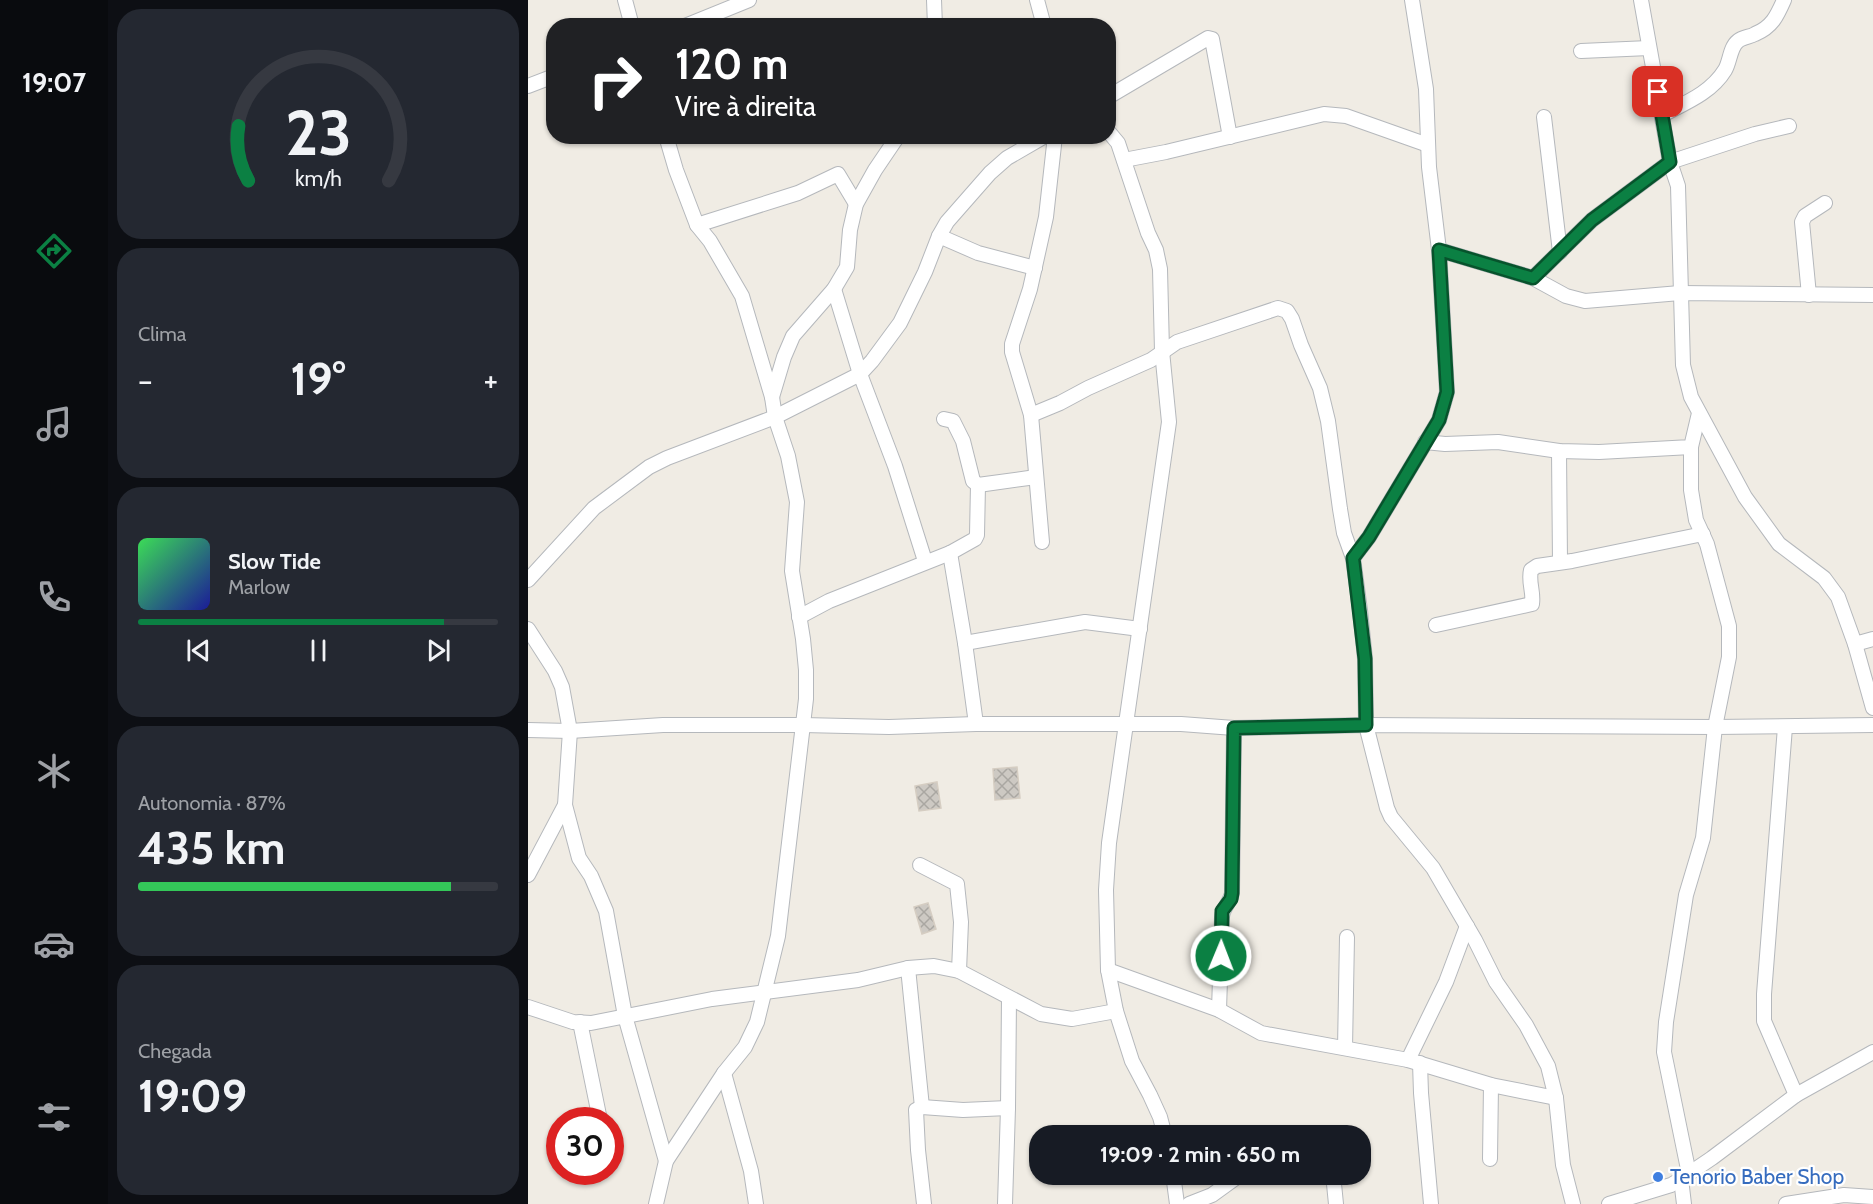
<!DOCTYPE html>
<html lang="pt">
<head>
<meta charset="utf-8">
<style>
	body { margin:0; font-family:Cabin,sans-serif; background:#242831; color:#f1f3f6; height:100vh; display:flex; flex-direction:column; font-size:22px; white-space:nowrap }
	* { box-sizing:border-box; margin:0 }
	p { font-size:20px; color:#9ea1a6 }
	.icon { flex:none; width:33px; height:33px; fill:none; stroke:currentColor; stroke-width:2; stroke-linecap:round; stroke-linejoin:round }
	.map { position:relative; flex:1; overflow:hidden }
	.sheet { display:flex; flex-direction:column; gap:9px; padding:9px; background:#0d0f14; width:420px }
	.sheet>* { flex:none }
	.top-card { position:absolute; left:18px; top:18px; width:570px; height:126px; border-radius:24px; box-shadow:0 2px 4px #0004; background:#202124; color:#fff; overflow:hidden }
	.speed { position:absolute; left:18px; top:1107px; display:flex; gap:12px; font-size:30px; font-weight:700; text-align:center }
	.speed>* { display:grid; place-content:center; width:78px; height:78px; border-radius:50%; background:#171b24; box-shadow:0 2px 4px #0004; line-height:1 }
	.speed .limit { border:9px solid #d22; background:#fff; color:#111 }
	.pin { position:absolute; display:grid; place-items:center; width:51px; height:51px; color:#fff; margin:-26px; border-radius:12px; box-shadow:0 3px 9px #0006 }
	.me { position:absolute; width:66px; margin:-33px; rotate:1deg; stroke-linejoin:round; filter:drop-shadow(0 0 4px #0008) }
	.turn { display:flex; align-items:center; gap:21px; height:126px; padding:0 30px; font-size:27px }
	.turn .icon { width:78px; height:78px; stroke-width:2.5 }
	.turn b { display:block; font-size:42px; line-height:51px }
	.big { font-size:45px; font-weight:700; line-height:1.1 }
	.sheet .card { flex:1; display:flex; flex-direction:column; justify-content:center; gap:9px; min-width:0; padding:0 21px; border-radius:24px; background:#242831 }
	.sheet .dial { align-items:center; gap:0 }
	.dial svg { height:156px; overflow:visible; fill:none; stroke:#363941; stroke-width:7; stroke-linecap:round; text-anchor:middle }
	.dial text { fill:#f1f3f6; stroke:none }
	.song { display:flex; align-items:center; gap:18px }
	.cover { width:72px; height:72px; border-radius:9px; background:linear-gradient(135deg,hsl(130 70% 55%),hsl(240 70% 35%)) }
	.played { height:6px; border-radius:3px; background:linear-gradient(90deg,#0b8043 85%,#363941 85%) }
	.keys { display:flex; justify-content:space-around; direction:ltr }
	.heat { display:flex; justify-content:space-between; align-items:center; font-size:33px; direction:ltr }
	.charge { height:9px; border-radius:4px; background:linear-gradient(90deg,#34c759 87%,#363941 0) }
	.trip { position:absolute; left:501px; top:1125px; width:342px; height:60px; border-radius:24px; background:#171b24; box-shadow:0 2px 4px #0004; font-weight:700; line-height:60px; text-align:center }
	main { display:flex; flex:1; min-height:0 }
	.menu { display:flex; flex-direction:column; width:108px; justify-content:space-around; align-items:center; background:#090b0e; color:#9ea1a6 }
	.menu .icon { width:42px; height:42px }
	.menu .active { color:#0b8043 }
	.menu b { font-size:27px; color:#f1f3f6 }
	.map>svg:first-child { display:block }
</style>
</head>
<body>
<main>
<nav class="menu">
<b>19:07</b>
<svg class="icon active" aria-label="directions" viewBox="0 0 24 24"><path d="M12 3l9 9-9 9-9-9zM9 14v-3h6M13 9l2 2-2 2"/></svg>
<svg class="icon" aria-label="music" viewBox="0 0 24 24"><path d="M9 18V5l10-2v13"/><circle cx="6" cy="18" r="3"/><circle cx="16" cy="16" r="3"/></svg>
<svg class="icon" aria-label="phone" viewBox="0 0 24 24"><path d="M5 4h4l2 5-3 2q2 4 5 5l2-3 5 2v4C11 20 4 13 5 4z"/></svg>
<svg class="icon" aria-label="climate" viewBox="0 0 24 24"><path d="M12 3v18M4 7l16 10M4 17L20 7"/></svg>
<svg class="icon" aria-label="car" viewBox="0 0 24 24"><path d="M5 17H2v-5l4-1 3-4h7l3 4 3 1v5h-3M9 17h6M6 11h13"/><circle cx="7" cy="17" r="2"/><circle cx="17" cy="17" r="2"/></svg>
<svg class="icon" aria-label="filters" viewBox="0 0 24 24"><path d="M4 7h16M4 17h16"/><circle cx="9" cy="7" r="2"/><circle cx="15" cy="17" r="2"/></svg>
</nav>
<section class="sheet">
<div class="card dial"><svg viewBox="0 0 100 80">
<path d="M14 69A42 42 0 1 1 86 69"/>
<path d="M14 69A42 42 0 0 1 9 41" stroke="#0b8043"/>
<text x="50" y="56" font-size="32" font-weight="700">23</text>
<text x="50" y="72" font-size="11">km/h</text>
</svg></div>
<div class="card"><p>Clima</p>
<div class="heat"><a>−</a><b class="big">19°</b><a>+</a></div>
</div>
<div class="card">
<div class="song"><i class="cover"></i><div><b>Slow Tide</b><p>Marlow</p></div></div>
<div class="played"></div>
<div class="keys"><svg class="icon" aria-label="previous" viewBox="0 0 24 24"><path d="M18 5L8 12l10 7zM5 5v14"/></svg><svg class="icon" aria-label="pause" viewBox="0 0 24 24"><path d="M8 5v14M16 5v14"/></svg><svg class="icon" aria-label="next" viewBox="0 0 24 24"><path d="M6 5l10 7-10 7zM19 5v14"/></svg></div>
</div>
<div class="card"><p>Autonomia · 87%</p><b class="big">435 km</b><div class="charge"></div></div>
<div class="card"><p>Chegada</p><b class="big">19:09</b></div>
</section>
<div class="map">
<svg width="1345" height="1204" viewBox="0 0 1345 1204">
	<defs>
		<pattern id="building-cross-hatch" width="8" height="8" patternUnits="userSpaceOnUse" patternTransform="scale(1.5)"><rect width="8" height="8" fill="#cdc9c3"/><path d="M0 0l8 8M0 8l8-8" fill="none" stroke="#aaa7a2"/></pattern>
	</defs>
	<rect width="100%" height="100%" fill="#f0ece4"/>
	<!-- building -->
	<g fill="url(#building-cross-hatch)" stroke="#d5cdc2" stroke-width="1.5">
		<polygon points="489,767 492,798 467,800 465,769"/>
		<polygon points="409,782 413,808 391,811 387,786"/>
		<polygon points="400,903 408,929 394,934 386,907"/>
	</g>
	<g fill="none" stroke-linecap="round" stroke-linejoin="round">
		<defs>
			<g id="minor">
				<polyline points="97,0 104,26"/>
				<polyline points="406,0 407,26"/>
				<polyline points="509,0 516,26"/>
				<polyline points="1113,0 1142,162 1150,186 1155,365 1163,397 1217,497 1251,544 1296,578 1310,597 1327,644 1345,708"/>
				<polyline points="157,26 221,0"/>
				<polyline points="1053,51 1121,48"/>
				<polyline points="0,86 26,76"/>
				<polyline points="580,97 680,38 684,39 702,137"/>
				<path d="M1134,115C1157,103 1183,93 1197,70C1202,62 1202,47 1210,41C1215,37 1222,37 1227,34C1244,27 1249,16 1256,0"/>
				<polyline points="1016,117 1032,252"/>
				<polyline points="580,131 590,143 620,233 628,250 632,269 634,351 641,422 581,843 578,890 580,970 588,1011 604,1061 622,1095 632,1117 637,1136"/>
				<polyline points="596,160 638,152 796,114 818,116 900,145"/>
				<polyline points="169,225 270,193 310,174 328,204"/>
				<polyline points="411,236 450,253 507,268"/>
				<polyline points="911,250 1005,278 1038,296 1057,301 1152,293 1345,295"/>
				<polyline points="1005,278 1064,220 1142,162 1227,134 1261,126"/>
				<polyline points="306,289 332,374 367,466 397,561"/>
				<polyline points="1281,295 1274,222 1277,216 1297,203"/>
				<polyline points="244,397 256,357 265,336 306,289 319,267 322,230 328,204 347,170 370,136"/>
				<polyline points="503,415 532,403 560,388 623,360 649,342 750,308 759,311 764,319 773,345 792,388 800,421 812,509 816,533 825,558 832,610 837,659 838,725 859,808 863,817 905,868 947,940 968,982 998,1025 1020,1066 1028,1098 1035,1165 1045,1204"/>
				<polyline points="897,442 917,444 970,442 1031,451 1071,452 1163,447 1171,413"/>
				<polyline points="1031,451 1032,562"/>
				<polyline points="450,485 508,477"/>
				<polyline points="514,542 503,415 484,352 484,344 502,289 518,217 527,136"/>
				<polyline points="422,553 437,643 448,724"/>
				<polyline points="825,558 841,537 911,420 919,392 911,250 901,167 898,89 884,0"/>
				<polyline points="0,580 66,508 121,467 139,458 247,417 332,374 344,361 372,323 397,272 411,236 419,222 462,173 479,158 517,136"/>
				<polyline points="271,617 301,601 422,553 447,539 449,535 450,485 445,481 435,441 425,421 416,419"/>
				<path d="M908,625L1004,604C1006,592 1000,582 1003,570L1009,566L1044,561L1175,534"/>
				<polyline points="0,629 27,671 34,687 42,731 37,805 51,858 63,876 78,911 97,1016 138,1161"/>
				<polyline points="437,643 557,622 612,629"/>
				<polyline points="1327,644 1345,639"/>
				<polyline points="1257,727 1236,994 1236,1021 1268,1095"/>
				<polyline points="0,730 42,731 135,725 275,725 361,727 448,724 653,724 706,728 838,725 1187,727 1345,725"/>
				<polyline points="392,865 429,884 433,922 431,971"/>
				<polyline points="0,875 37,805"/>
				<polyline points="380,968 394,1107"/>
				<polyline points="580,970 691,1010 733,1033 880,1060 963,1085 1028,1098"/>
				<polyline points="0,1007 45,1022 63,1023 184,999 330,980 380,968 406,966 431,971 513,1014 544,1019 588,1011"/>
				<path d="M691,1010L694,917C695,907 702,903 704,893L706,728"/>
				<polyline points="52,1022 72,1120"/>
				<polyline points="817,1048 819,937"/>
				<polyline points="880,1060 918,982 939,926"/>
				<polyline points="892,1063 893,1093 903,1204"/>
				<polyline points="196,1073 223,1171 228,1204"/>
				<polyline points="962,1159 963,1085"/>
				<polyline points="645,1174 649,1204"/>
				<polyline points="805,1174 808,1204"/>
				<polyline points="1161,1174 1136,1052 1138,1022 1158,895 1175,838 1187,727 1201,657 1201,626 1179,544 1168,520 1163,490 1163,447"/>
				<polyline points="1153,1179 1156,1204"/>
				<polyline points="128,1204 138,1161 196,1073 217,1047 229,1022 250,936 278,699 278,670 275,639 264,571 269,502 260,456 247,417 244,397 214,296 182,241 169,225 148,170 138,136"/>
				<polyline points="396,1204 390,1150 388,1110 394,1107 435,1110 480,1108"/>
				<polyline points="477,1204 480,1108 481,998"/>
				<polyline points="661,1204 684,1195 713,1174"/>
				<polyline points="1081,1204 1143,1185 1153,1179 1184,1158 1268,1095 1345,1052"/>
				<polyline points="1258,1204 1316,1195 1345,1197"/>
			</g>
		</defs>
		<!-- minor casing -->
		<use href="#minor" stroke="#b5b8bc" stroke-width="16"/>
		<!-- minor -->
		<use href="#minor" stroke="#fff" stroke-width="14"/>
	</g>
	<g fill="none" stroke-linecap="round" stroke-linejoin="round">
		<defs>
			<polyline id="route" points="693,956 694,911 703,899 704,893 706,728 838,725 837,659 825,558 841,537 911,420 919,392 911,250 1005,278 1064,220 1142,162 1130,92"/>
		</defs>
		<!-- route casing -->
		<use href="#route" stroke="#07532c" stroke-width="15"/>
		<!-- route -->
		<use href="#route" stroke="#0b8043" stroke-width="10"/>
	</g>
	<!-- markers -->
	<circle fill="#3f7fe0" stroke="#fff" stroke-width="2" cx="1130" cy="1177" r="6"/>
	<g text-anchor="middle" stroke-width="4.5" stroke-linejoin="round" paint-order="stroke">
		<!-- shop labels -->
		<g font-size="21" fill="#366cbe" stroke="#fff" text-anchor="start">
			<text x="1142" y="1184">Tenorio Baber Shop</text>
		</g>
	</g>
</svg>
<div class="speed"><div class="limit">30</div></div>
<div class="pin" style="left:1130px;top:92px;background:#d93025"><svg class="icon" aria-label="arrive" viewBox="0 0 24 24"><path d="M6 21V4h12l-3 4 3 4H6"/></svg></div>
<svg class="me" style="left:693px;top:956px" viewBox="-20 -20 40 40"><circle r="17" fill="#0b8043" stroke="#fff" stroke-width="3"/><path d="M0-11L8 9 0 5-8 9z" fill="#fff"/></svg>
<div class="trip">19:09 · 2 min · 650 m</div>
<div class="top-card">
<div class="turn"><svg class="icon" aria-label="right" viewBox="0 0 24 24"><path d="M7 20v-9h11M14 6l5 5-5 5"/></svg><div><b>120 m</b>Vire à direita</div></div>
</div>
</div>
</main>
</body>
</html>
